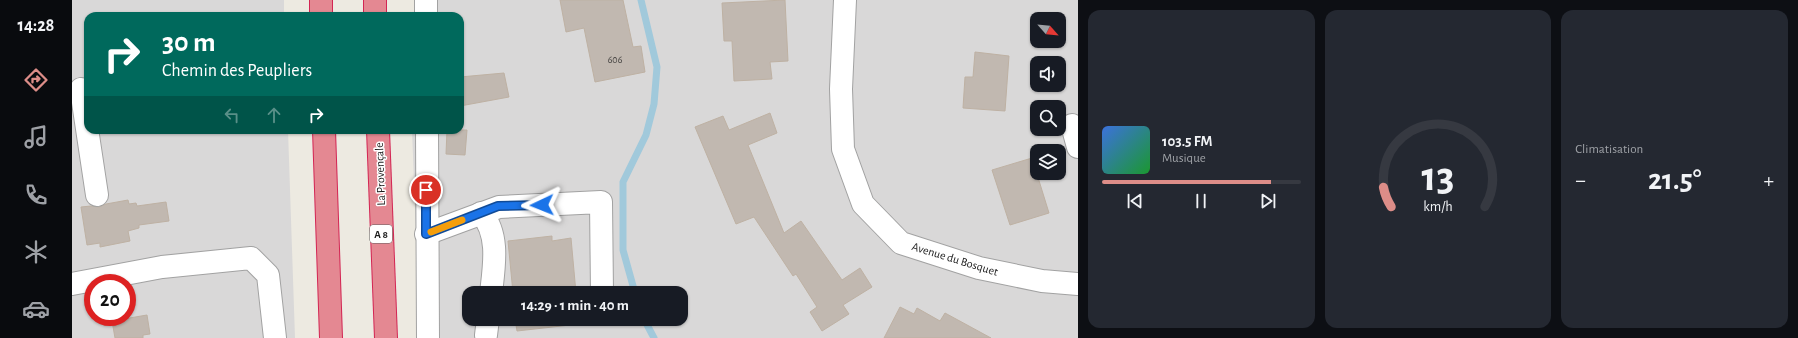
<!DOCTYPE html>
<html lang="fr">
<head>
<meta charset="utf-8">
<style>
	body { margin:0; font-family:"Alegreya Sans",sans-serif; background:#242831; color:#f1f3f6; height:100vh; display:flex; flex-direction:column; font-size:15px; white-space:nowrap }
	* { box-sizing:border-box; margin:0 }
	p { font-size:13px; color:#9ea1a6 }
	.icon { flex:none; width:22px; height:22px; fill:none; stroke:currentColor; stroke-width:2; stroke-linecap:round; stroke-linejoin:round }
	.map { position:relative; flex:1; overflow:hidden }
	.details { display:flex; flex-direction:column; gap:10px; padding:10px; background:#0d0f14; width:720px }
	.details>* { flex:none }
	.hud { position:absolute; left:12px; top:12px; width:380px; height:122px; border-radius:12px; box-shadow:0 1px 3px #0004; background:#00695c; color:#fff; overflow:hidden }
	.needle { width:26px; rotate:117deg }
	.tools { position:absolute; left:958px; top:12px; display:grid; gap:8px }
	.tools a { display:grid; place-items:center; width:36px; height:36px; border-radius:8px; background:#171b24; box-shadow:0 1px 3px #0004; font-size:20px }
	.speed { position:absolute; left:12px; top:274px; display:flex; gap:8px; font-size:20px; font-weight:700; text-align:center }
	.speed>* { display:grid; place-content:center; width:52px; height:52px; border-radius:50%; background:#171b24; box-shadow:0 1px 3px #0004; line-height:1 }
	.speed .limit { border:6px solid #d22; background:#fff; color:#111 }
	.pin { position:absolute; display:grid; place-items:center; width:34px; height:34px; color:#fff; margin:-17px; border:2px solid #fff; border-radius:50%; box-shadow:0 1px 4px #0007 }
	.me { position:absolute; width:44px; margin:-22px; rotate:268deg; stroke-linejoin:round; filter:drop-shadow(0 0 3px #0008) }
	.turn { display:flex; align-items:center; gap:14px; height:84px; padding:0 12px; font-size:18px }
	.turn .icon { width:52px; height:52px; stroke-width:2.5 }
	.turn b { display:block; font-size:28px; line-height:34px }
	.lanes { display:flex; align-items:center; height:38px; padding:0 12px; background:#0003; justify-content:center; gap:20px; direction:ltr }
	.lanes .off { opacity:.35 }
	.big { font-size:30px; font-weight:700; line-height:1.1 }
	.details .tile { flex:1; display:flex; flex-direction:column; justify-content:center; gap:6px; min-width:0; padding:0 14px; border-radius:12px; background:#242831 }
	.details .dial { align-items:center; gap:0 }
	.dial svg { height:104px; overflow:visible; fill:none; stroke:#363941; stroke-width:7; stroke-linecap:round; text-anchor:middle }
	.dial text { fill:#f1f3f6; stroke:none }
	.song { display:flex; align-items:center; gap:12px }
	.cover { width:48px; height:48px; border-radius:6px; background:linear-gradient(135deg,hsl(220 70% 55%),hsl(130 70% 35%)) }
	.played { height:4px; border-radius:2px; background:linear-gradient(90deg,#dd8d88 85%,#363941 85%) }
	.keys { display:flex; justify-content:space-around; direction:ltr }
	.heat { display:flex; justify-content:space-between; align-items:center; font-size:22px; direction:ltr }
	.details .tiles { flex:1; display:grid; gap:10px; grid-template-columns:repeat(3,1fr) }
	.trip { position:absolute; left:390px; top:286px; width:226px; height:40px; border-radius:12px; background:#171b24; box-shadow:0 1px 3px #0004; font-weight:700; line-height:40px; text-align:center }
	main { display:flex; flex:1; min-height:0 }
	.tabs { display:flex; flex-direction:column; width:72px; justify-content:space-around; align-items:center; background:#090b0e; color:#9ea1a6 }
	.tabs .icon { width:28px; height:28px }
	.tabs .on { color:#dd8d88 }
	.tabs b { font-size:18px; color:#f1f3f6 }
	.map>svg:first-child { display:block }
</style>
</head>
<body>
<main>
<nav class="tabs">
<b>14:28</b>
<svg class="icon on" aria-label="directions" viewBox="0 0 24 24"><path d="M12 3l9 9-9 9-9-9zM9 14v-3h6M13 9l2 2-2 2"/></svg>
<svg class="icon" aria-label="music" viewBox="0 0 24 24"><path d="M9 18V5l10-2v13"/><circle cx="6" cy="18" r="3"/><circle cx="16" cy="16" r="3"/></svg>
<svg class="icon" aria-label="phone" viewBox="0 0 24 24"><path d="M5 4h4l2 5-3 2q2 4 5 5l2-3 5 2v4C11 20 4 13 5 4z"/></svg>
<svg class="icon" aria-label="climate" viewBox="0 0 24 24"><path d="M12 3v18M4 7l16 10M4 17L20 7"/></svg>
<svg class="icon" aria-label="car" viewBox="0 0 24 24"><path d="M5 17H2v-5l4-1 3-4h7l3 4 3 1v5h-3M9 17h6M6 11h13"/><circle cx="7" cy="17" r="2"/><circle cx="17" cy="17" r="2"/></svg>
</nav>
<div class="map">
<svg width="1006" height="338" viewBox="0 0 1006 338">
	<rect width="100%" height="100%" fill="#edeae1"/>
	<!-- residential -->
	<g fill="#d9d8d8" fill-rule="evenodd">
		<path d="M0,0H212V16H16V130H216L223,338H0ZM21,283H55V317H21Z"/>
		<path d="M343,0H1006V338H348L340,130H388V16H343ZM965,19H987V41H965ZM965,63H987V85H965ZM965,107H987V129H965ZM965,151H987V173H965ZM397,293H609V319H397Z"/>
	</g>
	<g fill="none" stroke-linecap="round" stroke-linejoin="round">
		<!-- stream -->
		<g stroke="#a1c9db" stroke-width="7">
			<polyline points="563,293 551,250 551,182 574,135 582,104 585,67 569,0"/>
			<polyline points="572,319 582,338"/>
		</g>
	</g>
	<!-- building -->
	<g fill="#c1b8b0" stroke="#beb1a3">
		<polygon points="488,0 551,0 561,47 569,46 573,72 523,82 512,28 494,32"/>
		<polygon points="713,0 716,61 698,62 700,79 662,81 660,41 652,41 650,3"/>
		<polygon points="903,52 937,56 933,111 891,108 893,77 901,77"/>
		<polygon points="432,73 437,97 388,106 388,77"/>
		<polygon points="698,113 705,133 676,145 712,233 729,221 770,280 788,268 800,287 771,305 777,314 750,331 738,312 745,307 724,274 721,276 682,217 664,224 623,127 651,116 657,130"/>
		<polygon points="375,130 395,130 393,155 374,154"/>
		<polygon points="960,158 977,213 938,225 920,170"/>
		<polygon points="56,200 57,204 64,203 65,206 94,202 97,221 67,225 67,228 56,231 58,241 28,247 28,243 15,245 9,207 19,206 27,207 34,204"/>
		<polygon points="480,236 480,241 499,238 504,293 441,293 436,241"/>
		<polygon points="828,307 842,314 845,308 868,321 873,313 919,338 812,338"/>
		<polygon points="75,315 78,334 71,335 71,338 43,338 40,321"/>
		<polygon points="443,319 506,319 507,324 445,331"/>
	</g>
	<g fill="none" stroke-linecap="round" stroke-linejoin="round">
		<defs>
			<g id="minor">
				<polyline points="354,0 354,16"/>
				<polyline points="773,0 769,89 771,149 791,204 829,243 907,268 970,281 1006,284"/>
				<polyline points="9,89 25,195"/>
				<polyline points="1000,125 1006,147"/>
				<polyline points="355,130 356,338"/>
				<path d="M409,213C428,234 422,267 419,293"/>
				<polyline points="354,234 427,207 529,202 530,293"/>
				<polyline points="0,284 90,267 179,258 196,275 203,338"/>
				<polyline points="414,335 416,319"/>
			</g>
			<g id="highway">
				<polyline points="249,0 249,16"/>
				<polyline points="303,0 303,16"/>
				<polyline points="252,130 259,338"/>
				<polyline points="306,130 314,338"/>
			</g>
		</defs>
		<!-- minor casing -->
		<use href="#minor" stroke="#a2a2a2" stroke-width="24"/>
		<!-- highway casing -->
		<use href="#highway" stroke="#d32553" stroke-width="24"/>
		<!-- minor -->
		<use href="#minor" stroke="#fff" stroke-width="22"/>
		<!-- highway -->
		<use href="#highway" stroke="#e48892" stroke-width="22"/>
	</g>
	<g fill="none" stroke-linecap="round" stroke-linejoin="round">
		<defs>
			<polyline id="route" points="354,190 354,234 426,206 470,205"/>
		</defs>
		<!-- route casing -->
		<use href="#route" stroke="#114b97" stroke-width="10"/>
		<!-- route -->
		<use href="#route" stroke="#1a73e8" stroke-width="7"/>
		<!-- slow -->
		<polyline stroke="#f59e0b" stroke-width="7" points="359,232 390,220"/>
	</g>
	<g text-anchor="middle" stroke-width="3" stroke-linejoin="round" paint-order="stroke">
		<!-- number labels -->
		<g font-size="10" fill="#444240">
			<text x="543" y="63">606</text>
		</g>
		<!-- shield labels -->
		<rect fill="#fff" stroke="#5f5f5f" stroke-width="1" x="298" y="225" width="22" height="18" rx="3"/>
		<g font-size="11" font-weight="bold" fill="#1b1b1b">
			<text x="309" y="238">A 8</text>
		</g>
		<!-- street labels -->
		<g font-size="12" fill="#1b1b1b" stroke="#fff">
			<text transform="translate(308 174) rotate(-92)" y="4">La Provençale</text>
			<text transform="translate(883 259) rotate(17)" y="4">Avenue du Bosquet</text>
		</g>
	</g>
</svg>
<div class="tools">
<a><svg class="needle" viewBox="-14 -14 28 28"><path d="M0-13l5 13h-10z" fill="#e53935"/><path d="M0 13l5-13h-10z" fill="#9ea1a6"/></svg></a>
<a><svg class="icon" aria-label="sound" viewBox="0 0 24 24"><path d="M4 9h4l5-4v14l-5-4H4zM17 9q2 3 0 6"/></svg></a>
<a><svg class="icon" aria-label="search" viewBox="0 0 24 24"><circle cx="10" cy="10" r="6"/><path d="M15 15l6 6"/></svg></a>
<a><svg class="icon" aria-label="layers" viewBox="0 0 24 24"><path d="M12 4l9 5-9 5-9-5zM3 14l9 5 9-5"/></svg></a>
</div>
<div class="speed"><div class="limit">20</div></div>
<div class="pin" style="left:354px;top:190px;background:#d93025"><svg class="icon" aria-label="arrive" viewBox="0 0 24 24"><path d="M6 21V4h12l-3 4 3 4H6"/></svg></div>
<svg class="me" style="left:470px;top:205px" viewBox="-20 -20 40 40"><path d="M0-17L14 15 0 8-14 15z" fill="#1a73e8" stroke="#fff" stroke-width="4"/></svg>
<div class="trip">14:29 · 1 min · 40 m</div>
<div class="hud">
<div class="turn"><svg class="icon" aria-label="right" viewBox="0 0 24 24"><path d="M7 20v-9h11M14 6l5 5-5 5"/></svg><div><b>30 m</b>Chemin des Peupliers</div></div>
<div class="lanes"><svg class="icon off" aria-label="left" viewBox="0 0 24 24"><path d="M17 20v-9H6M10 6l-5 5 5 5"/></svg><svg class="icon off" aria-label="ahead" viewBox="0 0 24 24"><path d="M12 20V5M6 11l6-6 6 6"/></svg><svg class="icon" aria-label="right" viewBox="0 0 24 24"><path d="M7 20v-9h11M14 6l5 5-5 5"/></svg></div>
</div>
</div>
<section class="details">
<div class="tiles">
<div class="tile">
<div class="song"><i class="cover"></i><div><b>103.5 FM</b><p>Musique</p></div></div>
<div class="played"></div>
<div class="keys"><svg class="icon" aria-label="previous" viewBox="0 0 24 24"><path d="M18 5L8 12l10 7zM5 5v14"/></svg><svg class="icon" aria-label="pause" viewBox="0 0 24 24"><path d="M8 5v14M16 5v14"/></svg><svg class="icon" aria-label="next" viewBox="0 0 24 24"><path d="M6 5l10 7-10 7zM19 5v14"/></svg></div>
</div>
<div class="tile dial"><svg viewBox="0 0 100 80">
<path d="M14 69A42 42 0 1 1 86 69"/>
<path d="M14 69A42 42 0 0 1 8 54" stroke="#dd8d88"/>
<text x="50" y="56" font-size="32" font-weight="700">13</text>
<text x="50" y="72" font-size="11">km/h</text>
</svg></div>
<div class="tile"><p>Climatisation</p>
<div class="heat"><a>−</a><b class="big">21.5°</b><a>+</a></div>
</div>
</div>
</section>
</main>
</body>
</html>
